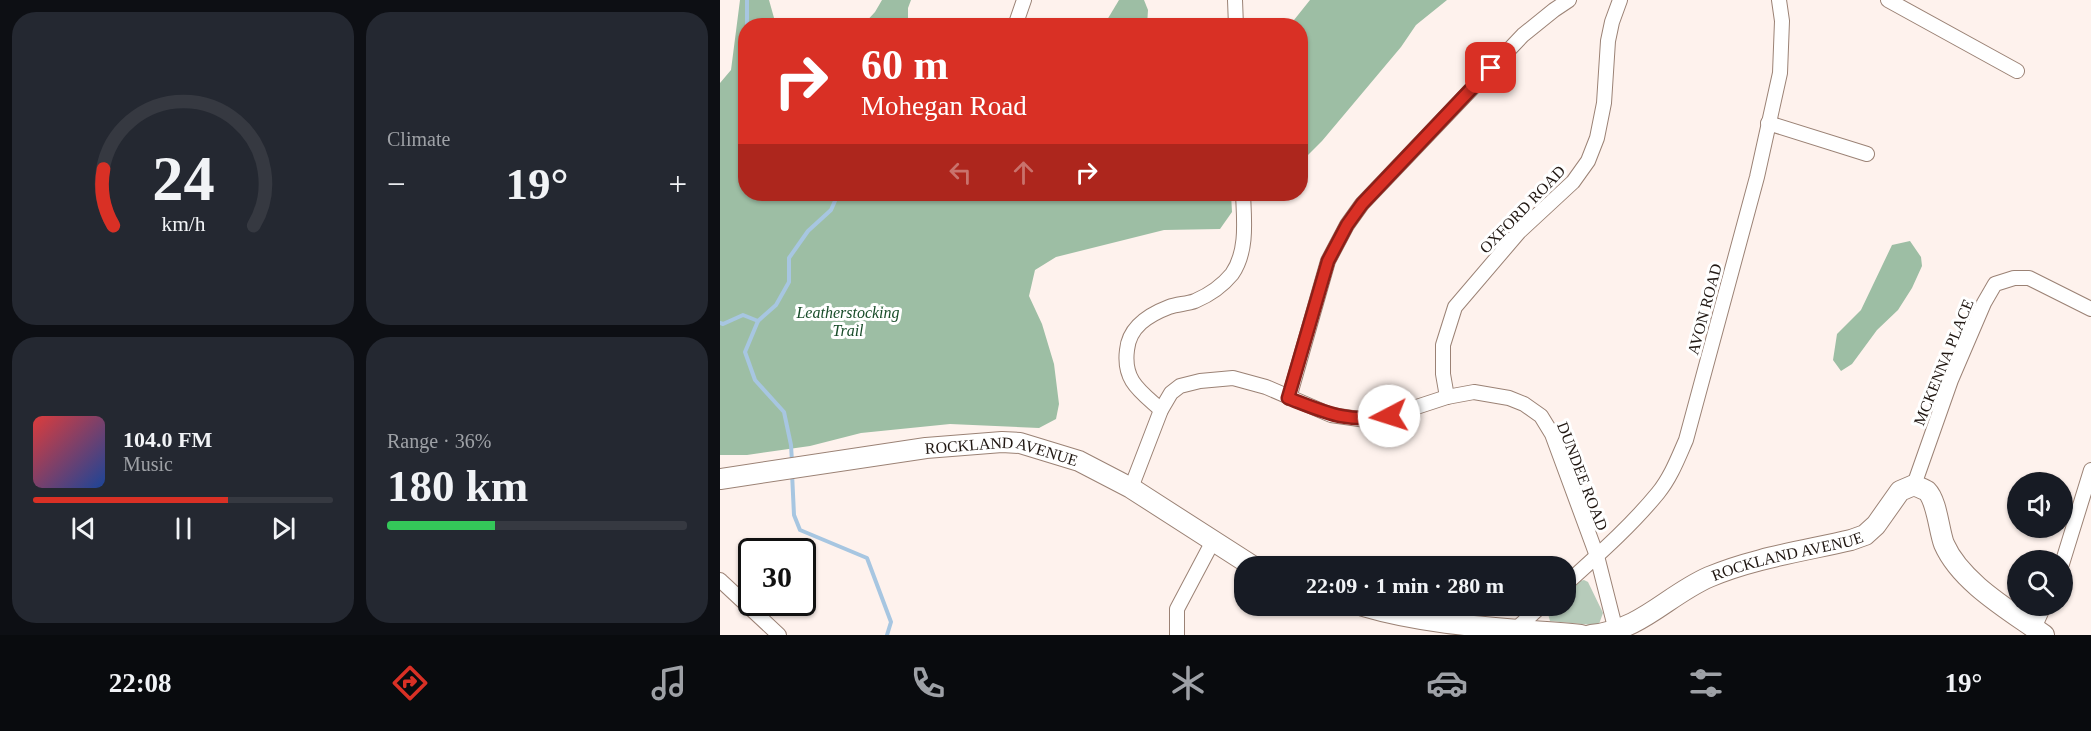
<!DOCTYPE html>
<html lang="en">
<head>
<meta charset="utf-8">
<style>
	body { margin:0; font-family:"Times New Roman",serif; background:#242831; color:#f1f3f6; height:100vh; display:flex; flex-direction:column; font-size:22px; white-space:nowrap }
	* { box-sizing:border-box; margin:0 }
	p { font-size:20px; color:#9ea1a6 }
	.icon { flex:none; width:33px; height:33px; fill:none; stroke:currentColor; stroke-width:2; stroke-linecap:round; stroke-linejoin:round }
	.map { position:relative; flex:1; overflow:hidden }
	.drawer { display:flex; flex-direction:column; gap:12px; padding:12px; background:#0d0f14; width:720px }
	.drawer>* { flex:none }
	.banner { position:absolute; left:18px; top:18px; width:570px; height:183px; border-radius:24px; box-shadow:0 2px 4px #0004; background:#d93025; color:#fff; overflow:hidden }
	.fabs { position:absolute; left:1287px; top:472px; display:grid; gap:12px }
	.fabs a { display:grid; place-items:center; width:66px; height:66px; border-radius:50%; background:#171b24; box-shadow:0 2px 4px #0004; font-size:30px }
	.speed { position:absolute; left:18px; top:538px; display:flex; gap:12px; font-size:30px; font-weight:700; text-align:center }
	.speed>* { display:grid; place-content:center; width:78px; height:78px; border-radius:50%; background:#171b24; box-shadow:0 2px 4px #0004; line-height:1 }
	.speed .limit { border:3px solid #111; border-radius:9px; background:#fff; color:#111 }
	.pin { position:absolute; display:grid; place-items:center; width:51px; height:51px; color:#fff; margin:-26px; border-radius:12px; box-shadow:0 3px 9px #0006 }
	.me { position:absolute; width:66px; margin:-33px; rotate:265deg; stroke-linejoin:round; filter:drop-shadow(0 0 4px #0008) }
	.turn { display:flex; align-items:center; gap:21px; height:126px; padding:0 24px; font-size:27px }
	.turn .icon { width:78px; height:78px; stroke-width:2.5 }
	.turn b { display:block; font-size:42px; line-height:51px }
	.lanes { display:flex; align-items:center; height:57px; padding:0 24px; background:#0003; justify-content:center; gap:30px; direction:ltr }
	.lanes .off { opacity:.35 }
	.big { font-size:45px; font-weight:800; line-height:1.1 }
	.drawer .widget { flex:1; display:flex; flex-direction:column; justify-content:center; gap:9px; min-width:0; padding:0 21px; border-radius:24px; background:#242831 }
	.drawer .dial { align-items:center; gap:0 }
	.dial svg { height:156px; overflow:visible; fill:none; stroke:#363941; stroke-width:7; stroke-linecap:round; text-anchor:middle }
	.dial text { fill:#f1f3f6; stroke:none }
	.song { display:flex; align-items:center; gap:18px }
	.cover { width:72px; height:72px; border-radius:9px; background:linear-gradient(135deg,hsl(0 70% 55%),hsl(220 70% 35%)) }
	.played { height:6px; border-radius:3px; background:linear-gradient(90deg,#d93025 65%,#363941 65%) }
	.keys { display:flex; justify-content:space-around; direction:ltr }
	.heat { display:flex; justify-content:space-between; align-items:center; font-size:33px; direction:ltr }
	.charge { height:9px; border-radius:4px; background:linear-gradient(90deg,#34c759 36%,#363941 0) }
	.drawer .tiles { flex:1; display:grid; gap:12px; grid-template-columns:repeat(2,1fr) }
	.trip { position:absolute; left:514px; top:556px; width:342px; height:60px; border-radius:24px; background:#171b24; box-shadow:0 2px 4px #0004; font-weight:800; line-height:60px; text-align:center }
	.dock { display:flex; height:96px; justify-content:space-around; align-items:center; background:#090b0e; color:#9ea1a6 }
	.dock .icon { width:42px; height:42px }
	.dock .active { color:#d93025 }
	.dock b { font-size:27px; color:#f1f3f6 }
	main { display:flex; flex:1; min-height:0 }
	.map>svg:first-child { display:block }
</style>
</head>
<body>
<main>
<section class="drawer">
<div class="tiles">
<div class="widget dial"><svg viewBox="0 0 100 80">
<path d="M14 69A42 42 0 1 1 86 69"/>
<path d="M14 69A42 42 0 0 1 9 40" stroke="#d93025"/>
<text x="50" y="56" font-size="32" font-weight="700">24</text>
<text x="50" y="72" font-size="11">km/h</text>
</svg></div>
<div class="widget"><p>Climate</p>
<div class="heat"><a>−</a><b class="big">19°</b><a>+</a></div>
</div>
<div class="widget">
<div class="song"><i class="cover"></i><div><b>104.0 FM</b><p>Music</p></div></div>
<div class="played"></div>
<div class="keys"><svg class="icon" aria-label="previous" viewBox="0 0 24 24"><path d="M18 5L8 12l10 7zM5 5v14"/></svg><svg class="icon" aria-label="pause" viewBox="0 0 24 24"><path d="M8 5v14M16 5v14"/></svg><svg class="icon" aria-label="next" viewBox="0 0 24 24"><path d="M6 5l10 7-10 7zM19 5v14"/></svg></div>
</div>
<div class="widget"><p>Range · 36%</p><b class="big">180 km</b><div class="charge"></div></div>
</div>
</section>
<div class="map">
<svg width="1371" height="635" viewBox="0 0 1371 635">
	<rect width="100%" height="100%" fill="#fef2ed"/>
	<!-- green -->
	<polygon fill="#b6cbba" points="864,580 868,582 883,613 879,624 872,625 830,621 828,614 834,606 846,606 846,595 860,581"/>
	<!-- forest -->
	<g fill="#9dbea4">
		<polygon points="20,0 49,0 56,25 26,26 26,194 511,194 512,212 500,229 444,230 336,257 315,270 309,296 322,324 334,364 339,404 336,419 319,428 230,424 141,433 90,446 27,455 0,455 0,83 11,70"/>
		<polygon points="162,0 191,0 188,8 188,25 143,25 155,12"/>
		<polygon points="399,0 424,0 428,10 427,25 384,25"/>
		<polygon points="590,0 727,0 696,25 681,47 602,141 581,162 580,26 570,25"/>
		<polygon points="1190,241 1201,257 1202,266 1192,288 1178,310 1157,330 1132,364 1121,371 1113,360 1117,334 1141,310 1172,245"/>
	</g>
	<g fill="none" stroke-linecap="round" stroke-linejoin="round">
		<!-- stream -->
		<g stroke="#a7c6e1" stroke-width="4">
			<polyline points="27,26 27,0"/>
			<polyline points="26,35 22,60 26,72"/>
			<polyline points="0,323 3,324 23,315 38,321"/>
			<polyline points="72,462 71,445 64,412 35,380 25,352 38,321 56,305 69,282 69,258 88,231 111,210 118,194"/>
			<polyline points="72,473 74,515 80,530 147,558 171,622 167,635"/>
		</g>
		<defs>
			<g id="street">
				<polyline points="515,0 516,26"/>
				<polyline points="1168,0 1297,71"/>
				<polyline points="295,26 304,0"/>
				<polyline points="1048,123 1147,154"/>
				<polyline points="727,397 723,374 723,345 735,307 799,232 853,182 868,161 877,138 884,103 888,41 892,22 900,0"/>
				<polyline points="569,398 608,261 627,225 642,204 803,35 834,10 849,0"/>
				<path d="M441,410C420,391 403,381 407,350C409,327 428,315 449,307C457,304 467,304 475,301C489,295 503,285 512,274C528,251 524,219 523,194"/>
				<polyline points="1194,485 1231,380 1264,303 1275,284 1294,278 1309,278 1371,309"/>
				<polyline points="411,488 441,410 451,393 460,386 480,381 513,378 546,387 611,415 646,420 669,416 727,397 754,392 789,398 804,404 821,416 832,434 877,556 897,635"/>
				<polyline points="1342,564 1371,470"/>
				<polyline points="0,580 59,635"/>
				<path d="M846,584C878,555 911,526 938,493C951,477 958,458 966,440L1037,177L1060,73L1062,21L1059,0"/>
				<polyline points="1314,628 1324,606"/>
				<polyline points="796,629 821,606"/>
				<polyline points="457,635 457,609 493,541"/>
			</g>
			<g id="secondary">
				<path id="s1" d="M0,479L206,448L282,442L300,443L359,461L411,488L534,567"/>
				<path d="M643,606C714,627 788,628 861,635"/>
				<path id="s2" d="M871,635C922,630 946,596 989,577C1034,558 1084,551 1131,540L1145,535L1156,525L1180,491L1194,485C1198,487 1204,489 1207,491C1217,501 1219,531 1224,544C1241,583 1291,611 1324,635"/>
			</g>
		</defs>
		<!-- street casing -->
		<use href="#street" stroke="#9b8275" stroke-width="16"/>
		<!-- secondary casing -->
		<use href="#secondary" stroke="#9b8275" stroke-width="22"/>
		<!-- street -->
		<use href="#street" stroke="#fff" stroke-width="14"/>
		<!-- secondary -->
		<use href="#secondary" stroke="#fff" stroke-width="20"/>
	</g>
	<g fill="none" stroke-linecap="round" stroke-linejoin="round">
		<defs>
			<path id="route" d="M669,416C626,423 607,413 568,398L608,261L627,225L642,204L771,68"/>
		</defs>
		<!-- route casing -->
		<use href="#route" stroke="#8d1f18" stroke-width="15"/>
		<!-- route -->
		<use href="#route" stroke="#d93025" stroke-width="10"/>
	</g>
	<g text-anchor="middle" stroke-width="6" stroke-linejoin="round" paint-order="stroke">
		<!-- street labels -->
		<g font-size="16" fill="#201712" stroke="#fff">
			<text transform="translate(802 209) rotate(-46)" y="6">OXFORD ROAD</text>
			<text transform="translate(984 309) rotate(-75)" y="6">AVON ROAD</text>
			<text transform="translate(1223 362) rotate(-68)" y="6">MCKENNA PLACE</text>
			<text dy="6" stroke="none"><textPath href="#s1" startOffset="285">ROCKLAND AVENUE</textPath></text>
			<text transform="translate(863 476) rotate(69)" y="6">DUNDEE ROAD</text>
			<text dy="6" stroke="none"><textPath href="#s2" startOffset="214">ROCKLAND AVENUE</textPath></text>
		</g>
		<!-- park labels -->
		<g font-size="16" font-style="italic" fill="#194d2a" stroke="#fff">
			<text x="128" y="318">Leatherstocking<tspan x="128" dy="18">Trail</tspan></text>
		</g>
	</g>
</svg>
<div class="fabs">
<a><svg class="icon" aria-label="sound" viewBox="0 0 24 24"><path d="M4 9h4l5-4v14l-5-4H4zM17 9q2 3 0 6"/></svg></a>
<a><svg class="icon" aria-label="search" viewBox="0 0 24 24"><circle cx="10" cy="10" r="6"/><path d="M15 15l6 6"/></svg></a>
</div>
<div class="speed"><div class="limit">30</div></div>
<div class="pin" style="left:771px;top:68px;background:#d93025"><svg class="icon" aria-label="arrive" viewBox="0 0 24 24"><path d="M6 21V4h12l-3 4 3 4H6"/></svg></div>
<svg class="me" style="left:669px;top:416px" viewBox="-20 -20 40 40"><circle r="19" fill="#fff"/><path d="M0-13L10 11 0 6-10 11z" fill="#d93025"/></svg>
<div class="trip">22:09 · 1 min · 280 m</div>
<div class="banner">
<div class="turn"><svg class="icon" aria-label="right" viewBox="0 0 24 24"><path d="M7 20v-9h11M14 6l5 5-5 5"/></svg><div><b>60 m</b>Mohegan Road</div></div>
<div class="lanes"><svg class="icon off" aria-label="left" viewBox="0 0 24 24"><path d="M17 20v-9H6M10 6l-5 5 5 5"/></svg><svg class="icon off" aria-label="ahead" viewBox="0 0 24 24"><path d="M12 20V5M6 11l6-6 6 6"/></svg><svg class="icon" aria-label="right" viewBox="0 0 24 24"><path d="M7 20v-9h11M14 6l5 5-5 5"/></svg></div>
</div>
</div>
</main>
<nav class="dock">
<b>22:08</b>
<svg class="icon active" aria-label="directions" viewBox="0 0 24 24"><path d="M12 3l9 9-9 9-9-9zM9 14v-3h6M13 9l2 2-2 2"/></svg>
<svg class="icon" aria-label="music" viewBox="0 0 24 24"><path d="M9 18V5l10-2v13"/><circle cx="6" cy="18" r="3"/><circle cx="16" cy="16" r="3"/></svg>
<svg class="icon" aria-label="phone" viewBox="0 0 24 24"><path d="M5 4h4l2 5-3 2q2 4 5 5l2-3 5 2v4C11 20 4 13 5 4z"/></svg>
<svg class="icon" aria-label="climate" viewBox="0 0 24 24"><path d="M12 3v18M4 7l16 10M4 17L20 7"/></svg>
<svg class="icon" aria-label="car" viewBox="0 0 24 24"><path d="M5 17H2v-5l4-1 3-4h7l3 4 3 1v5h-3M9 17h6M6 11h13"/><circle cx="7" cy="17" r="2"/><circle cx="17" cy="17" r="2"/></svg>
<svg class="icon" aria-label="filters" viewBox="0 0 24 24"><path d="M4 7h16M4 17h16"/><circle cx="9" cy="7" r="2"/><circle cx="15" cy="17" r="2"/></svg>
<b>19°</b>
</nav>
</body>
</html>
